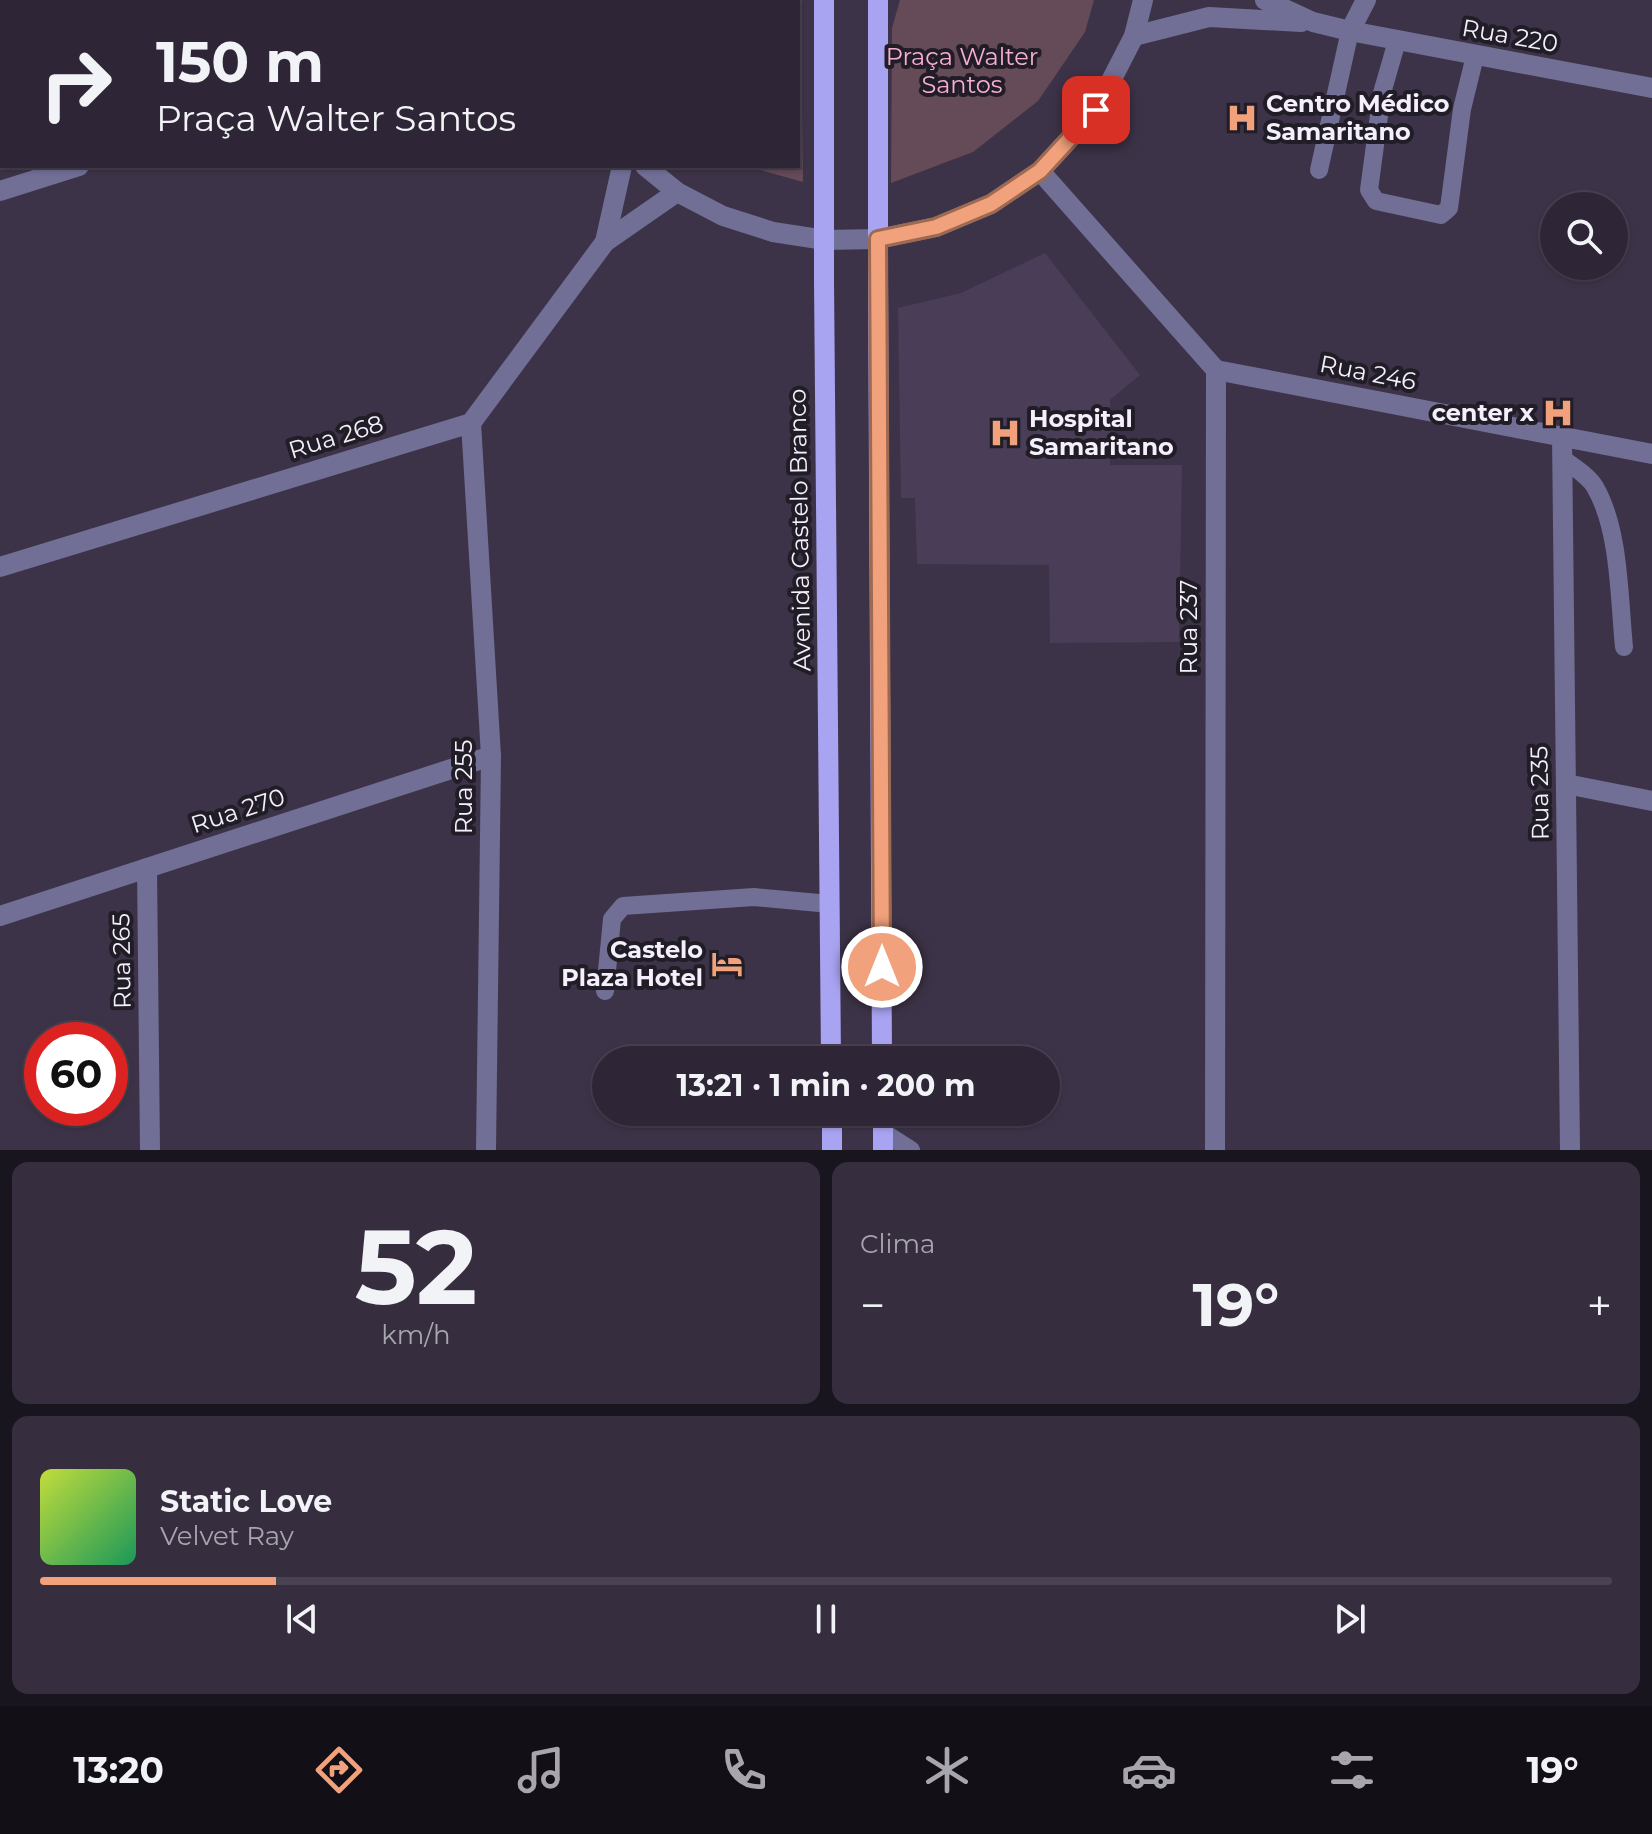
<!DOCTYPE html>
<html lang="pt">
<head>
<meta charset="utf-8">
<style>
	body { margin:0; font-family:Montserrat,sans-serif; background:#362e3e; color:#f1f3f6; height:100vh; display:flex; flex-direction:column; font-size:30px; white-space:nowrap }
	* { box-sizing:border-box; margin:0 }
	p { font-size:26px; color:#a7a5ad }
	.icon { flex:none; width:44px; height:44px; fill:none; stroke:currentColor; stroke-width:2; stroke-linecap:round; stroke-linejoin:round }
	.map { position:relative; height:1150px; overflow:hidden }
	.drawer { display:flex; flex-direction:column; gap:12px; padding:12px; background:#19151e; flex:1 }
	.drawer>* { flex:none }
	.banner { position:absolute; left:0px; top:0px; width:800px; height:168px; box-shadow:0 2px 6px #0004,0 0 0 2px #494351; background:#2e2636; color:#f1f3f6; overflow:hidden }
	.buttons { position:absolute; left:1540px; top:192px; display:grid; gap:16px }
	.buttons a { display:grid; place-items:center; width:88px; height:88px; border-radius:50%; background:#2e2636; box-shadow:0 2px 6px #0004,0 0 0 2px #494351; font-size:40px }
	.speed { position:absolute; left:24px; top:1022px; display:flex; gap:16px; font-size:40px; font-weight:700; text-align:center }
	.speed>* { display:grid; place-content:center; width:104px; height:104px; border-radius:50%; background:#2e2636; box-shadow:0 2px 6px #0004,0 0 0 2px #494351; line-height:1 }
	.speed .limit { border:12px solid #d22; background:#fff; color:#111 }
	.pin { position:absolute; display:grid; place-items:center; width:68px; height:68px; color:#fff; margin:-34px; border-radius:16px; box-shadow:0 4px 12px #0006 }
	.me { position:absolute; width:88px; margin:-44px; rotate:0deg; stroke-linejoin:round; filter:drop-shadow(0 0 6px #0008) }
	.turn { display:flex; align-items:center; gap:28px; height:168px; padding:0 24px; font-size:36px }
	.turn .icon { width:104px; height:104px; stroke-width:2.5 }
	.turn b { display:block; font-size:56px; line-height:68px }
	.big { font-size:60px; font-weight:700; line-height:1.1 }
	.drawer .card { flex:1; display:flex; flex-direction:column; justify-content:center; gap:12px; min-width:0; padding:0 28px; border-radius:16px; background:#362e3e }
	.drawer .dial { align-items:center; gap:0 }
	.dial b { font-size:104px; line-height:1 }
	.song { display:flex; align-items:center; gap:24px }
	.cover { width:96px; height:96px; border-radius:12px; background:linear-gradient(135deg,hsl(70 70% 55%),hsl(150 70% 35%)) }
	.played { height:8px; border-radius:4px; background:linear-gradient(90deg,#f1a17b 15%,#494351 15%) }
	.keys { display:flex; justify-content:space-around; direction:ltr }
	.heat { display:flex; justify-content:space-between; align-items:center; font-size:44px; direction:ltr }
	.drawer .tiles { flex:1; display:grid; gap:12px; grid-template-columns:1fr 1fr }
	.card:last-child { grid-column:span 2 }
	.trip { position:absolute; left:592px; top:1046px; width:468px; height:80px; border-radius:40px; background:#2e2636; box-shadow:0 2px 6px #0004,0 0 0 2px #494351; font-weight:700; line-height:80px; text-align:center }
	.dock { display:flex; height:128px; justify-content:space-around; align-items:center; background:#120f16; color:#a7a5ad }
	.dock .icon { width:56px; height:56px }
	.dock .selected { color:#f1a17b }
	.dock b { font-size:36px; color:#f1f3f6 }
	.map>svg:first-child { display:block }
</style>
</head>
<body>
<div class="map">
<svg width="1652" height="1150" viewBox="0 0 1652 1150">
	<rect width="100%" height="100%" fill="#3d3348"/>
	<!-- built -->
	<polygon fill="#4a3d58" points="1045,253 1140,375 1110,400 1110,465 1182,465 1179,642 1050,643 1049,565 917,564 915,498 901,498 898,308 961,293"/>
	<!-- green -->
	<g fill="#654a58">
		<polygon points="591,0 787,0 788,2 592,2"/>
		<polygon points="900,0 1094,0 1085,32 1038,101 973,152 891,183 892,28"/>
		<polygon points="798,31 801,38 803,182 746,166 798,166"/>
	</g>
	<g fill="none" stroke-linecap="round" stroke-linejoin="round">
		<!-- service -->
		<g stroke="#716f95" stroke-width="18">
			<polyline points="1397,41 1382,93 1369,190 1376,201 1441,215 1449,208 1462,109 1475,56"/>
			<polyline points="1319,170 1350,31"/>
			<path d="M1562,458C1573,467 1588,475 1595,487C1620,530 1619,598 1624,647"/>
			<polyline points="605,991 612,919 623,906 754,897 830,904"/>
			<polyline points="883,1132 911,1150"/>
		</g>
		<!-- minor -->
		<g stroke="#716f95" stroke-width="20">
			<polyline points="1265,0 1313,22 1350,31 1652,88"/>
			<polyline points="1350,31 1366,0"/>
			<polyline points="1134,36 1209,17 1301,22"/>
			<polyline points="1040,171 1216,370 1215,1150"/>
			<polyline points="605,242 622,166"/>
			<polyline points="1216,370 1652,454"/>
			<polyline points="471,423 491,756 486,1150"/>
			<polyline points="1562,436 1570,1150"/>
			<polyline points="0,567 471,423 605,242 677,192"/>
			<polyline points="1566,784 1652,801"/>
			<polyline points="147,868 150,1150"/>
			<polyline points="0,916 491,756"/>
		</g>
		<!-- tertiary -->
		<g stroke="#716f95" stroke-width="20">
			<polyline points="543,0 544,2"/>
			<polyline points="645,166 677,192 723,216 773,232 825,240 878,239 936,227 991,204 1040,171 1096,110 1134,36 1143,0"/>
			<polyline points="0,191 79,166"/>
		</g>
		<!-- primary -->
		<g stroke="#a9a4f1" stroke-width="20">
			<polyline points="824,0 824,281 831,1060"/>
			<polyline points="878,0 878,279 882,1060"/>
			<polyline points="832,1112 832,1150"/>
			<polyline points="883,1112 883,1150"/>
		</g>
	</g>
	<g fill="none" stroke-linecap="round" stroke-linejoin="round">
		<defs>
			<polyline id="route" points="882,967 878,239 936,227 991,204 1040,171 1096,110"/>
		</defs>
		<!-- route casing -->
		<use href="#route" stroke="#9d6950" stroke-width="20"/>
		<!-- route -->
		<use href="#route" stroke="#f1a17b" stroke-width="14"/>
	</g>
	<!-- icons -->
	<defs>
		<symbol id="hospital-bare" viewBox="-9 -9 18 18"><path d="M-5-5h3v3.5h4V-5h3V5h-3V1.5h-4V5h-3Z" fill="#f1a17b" stroke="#211d26" stroke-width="2.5" paint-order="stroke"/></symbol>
		<symbol id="hotel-bare" viewBox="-9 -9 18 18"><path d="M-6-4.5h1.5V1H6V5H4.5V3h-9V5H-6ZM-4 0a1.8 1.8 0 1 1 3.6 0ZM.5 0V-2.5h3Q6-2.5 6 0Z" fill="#f1a17b" stroke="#211d26" stroke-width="2.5" paint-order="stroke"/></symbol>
	</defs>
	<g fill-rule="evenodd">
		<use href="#hospital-bare" x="1220" y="96" width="44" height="44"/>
		<use href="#hospital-bare" x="1536" y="391" width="44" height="44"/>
		<use href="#hospital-bare" x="983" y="411" width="44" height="44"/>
		<use href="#hotel-bare" x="705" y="942" width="44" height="44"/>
	</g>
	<g text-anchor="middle" stroke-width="8" stroke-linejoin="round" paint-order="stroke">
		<!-- street labels -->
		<g font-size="24" fill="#f5effd" stroke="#211d26">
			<text transform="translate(1510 36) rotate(10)" y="8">Rua 220</text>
			<text transform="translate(1368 373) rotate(11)" y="8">Rua 246</text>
			<text transform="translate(336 437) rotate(-17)" y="8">Rua 268</text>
			<text transform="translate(800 530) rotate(-91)" y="8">Avenida Castelo Branco</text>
			<text transform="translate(1189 627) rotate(-90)" y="8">Rua 237</text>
			<text transform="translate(464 787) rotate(-90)" y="8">Rua 255</text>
			<text transform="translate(1540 793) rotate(-91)" y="8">Rua 235</text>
			<text transform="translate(238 811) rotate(-18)" y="8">Rua 270</text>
			<text transform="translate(122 961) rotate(-91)" y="8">Rua 265</text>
		</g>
		<!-- park labels -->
		<g font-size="24" fill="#f7add4" stroke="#211d26">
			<text x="962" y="65">Praça Walter<tspan x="962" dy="28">Santos</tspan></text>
		</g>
		<!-- poi labels -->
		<g font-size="24" font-weight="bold" fill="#f5effd" stroke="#211d26" text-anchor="start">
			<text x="1266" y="112">Centro Médico<tspan x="1266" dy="28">Samaritano</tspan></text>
			<text x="1534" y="421" text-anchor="end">center x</text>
			<text x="1029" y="427">Hospital<tspan x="1029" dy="28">Samaritano</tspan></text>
			<text x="703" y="958" text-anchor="end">Castelo<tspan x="703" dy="28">Plaza Hotel</tspan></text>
		</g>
	</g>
</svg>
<div class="buttons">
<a><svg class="icon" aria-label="search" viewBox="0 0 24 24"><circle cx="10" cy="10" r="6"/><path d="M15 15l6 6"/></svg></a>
</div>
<div class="speed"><div class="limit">60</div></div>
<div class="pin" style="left:1096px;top:110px;background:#d93025"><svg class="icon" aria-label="arrive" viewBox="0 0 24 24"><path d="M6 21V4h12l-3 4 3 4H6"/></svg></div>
<svg class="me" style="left:882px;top:967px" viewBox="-20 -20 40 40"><circle r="17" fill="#f1a17b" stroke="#fff" stroke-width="3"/><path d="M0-11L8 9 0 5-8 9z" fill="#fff"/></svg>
<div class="trip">13:21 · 1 min · 200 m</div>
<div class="banner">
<div class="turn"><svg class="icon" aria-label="right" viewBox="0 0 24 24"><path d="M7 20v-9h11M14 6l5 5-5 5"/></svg><div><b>150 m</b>Praça Walter Santos</div></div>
</div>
</div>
<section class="drawer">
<div class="tiles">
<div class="card dial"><b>52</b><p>km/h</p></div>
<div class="card"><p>Clima</p>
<div class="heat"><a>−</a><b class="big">19°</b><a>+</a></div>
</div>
<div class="card">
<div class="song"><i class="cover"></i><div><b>Static Love</b><p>Velvet Ray</p></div></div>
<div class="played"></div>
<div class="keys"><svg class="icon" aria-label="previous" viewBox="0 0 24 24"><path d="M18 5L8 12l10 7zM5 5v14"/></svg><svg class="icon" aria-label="pause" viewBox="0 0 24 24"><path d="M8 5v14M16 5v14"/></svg><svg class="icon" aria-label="next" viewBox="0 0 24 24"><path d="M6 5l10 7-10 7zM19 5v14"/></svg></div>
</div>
</div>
</section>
<nav class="dock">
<b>13:20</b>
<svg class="icon selected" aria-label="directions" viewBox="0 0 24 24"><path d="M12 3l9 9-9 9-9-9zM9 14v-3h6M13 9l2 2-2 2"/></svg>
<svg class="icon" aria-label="music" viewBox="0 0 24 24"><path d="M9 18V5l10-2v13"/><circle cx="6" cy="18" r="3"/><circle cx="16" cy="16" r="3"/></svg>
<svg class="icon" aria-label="phone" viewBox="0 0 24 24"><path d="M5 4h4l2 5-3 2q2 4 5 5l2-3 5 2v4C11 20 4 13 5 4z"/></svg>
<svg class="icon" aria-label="climate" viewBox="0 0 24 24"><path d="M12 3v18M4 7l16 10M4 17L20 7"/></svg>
<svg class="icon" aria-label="car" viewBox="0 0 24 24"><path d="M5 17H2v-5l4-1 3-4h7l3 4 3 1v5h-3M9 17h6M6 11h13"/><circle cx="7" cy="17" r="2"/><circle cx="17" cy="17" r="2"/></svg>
<svg class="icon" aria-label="filters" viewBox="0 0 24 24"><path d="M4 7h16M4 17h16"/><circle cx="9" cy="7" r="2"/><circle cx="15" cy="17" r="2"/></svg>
<b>19°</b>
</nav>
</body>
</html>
